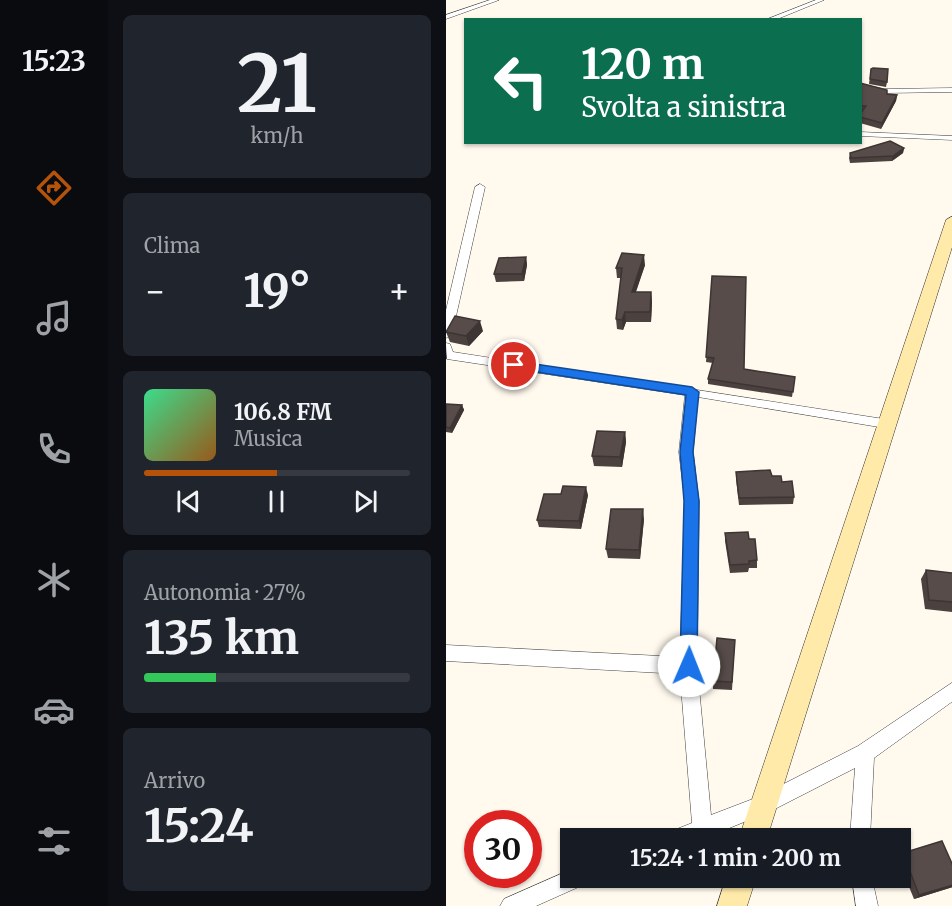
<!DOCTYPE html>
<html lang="it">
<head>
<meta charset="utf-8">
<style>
	body { margin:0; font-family:Merriweather,serif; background:#20242c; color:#f1f3f6; height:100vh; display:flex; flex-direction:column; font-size:22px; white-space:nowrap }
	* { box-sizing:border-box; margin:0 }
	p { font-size:20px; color:#9ea1a6 }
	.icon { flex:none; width:33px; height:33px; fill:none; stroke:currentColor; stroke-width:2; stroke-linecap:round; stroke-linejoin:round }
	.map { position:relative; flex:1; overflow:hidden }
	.sheet { display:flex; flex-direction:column; gap:15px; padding:15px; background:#0d0f14; width:338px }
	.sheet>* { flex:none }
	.top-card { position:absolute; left:18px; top:18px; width:398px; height:126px; border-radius:0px; box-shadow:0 2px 4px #0004; background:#0b6e4f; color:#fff; overflow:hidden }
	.speed { position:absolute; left:18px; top:810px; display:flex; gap:12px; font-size:30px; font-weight:700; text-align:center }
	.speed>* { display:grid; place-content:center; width:78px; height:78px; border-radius:50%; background:#171b24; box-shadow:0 2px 4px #0004; line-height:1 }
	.speed .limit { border:9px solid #d22; background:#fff; color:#111 }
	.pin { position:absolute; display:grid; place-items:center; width:51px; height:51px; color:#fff; margin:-26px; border:3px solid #fff; border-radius:50%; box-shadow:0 2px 6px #0007 }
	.me { position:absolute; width:66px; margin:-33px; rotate:1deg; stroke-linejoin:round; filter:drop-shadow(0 0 4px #0008) }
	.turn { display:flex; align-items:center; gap:21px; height:126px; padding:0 18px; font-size:27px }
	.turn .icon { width:78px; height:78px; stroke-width:2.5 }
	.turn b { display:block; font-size:42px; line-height:51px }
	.big { font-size:45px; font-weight:700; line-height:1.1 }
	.sheet .card { flex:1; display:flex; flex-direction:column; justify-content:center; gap:9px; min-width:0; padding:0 21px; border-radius:9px; background:#20242c }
	.sheet .dial { align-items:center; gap:0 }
	.dial b { font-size:78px; line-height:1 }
	.song { display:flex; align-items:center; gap:18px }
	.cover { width:72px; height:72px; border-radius:9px; background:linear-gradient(135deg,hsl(150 70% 55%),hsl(30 70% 35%)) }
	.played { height:6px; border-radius:3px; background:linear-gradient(90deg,#b45309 50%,#363941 50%) }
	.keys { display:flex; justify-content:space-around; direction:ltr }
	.heat { display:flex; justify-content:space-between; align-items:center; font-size:33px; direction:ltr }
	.charge { height:9px; border-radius:4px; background:linear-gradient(90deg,#34c759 27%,#363941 0) }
	.trip { position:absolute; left:114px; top:828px; width:351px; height:60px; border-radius:0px; background:#171b24; box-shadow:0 2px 4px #0004; font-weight:700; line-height:60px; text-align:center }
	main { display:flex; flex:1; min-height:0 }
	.tabs { display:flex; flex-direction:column; width:108px; justify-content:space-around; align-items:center; background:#090b0e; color:#9ea1a6 }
	.tabs .icon { width:42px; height:42px }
	.tabs .on { color:#b45309 }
	.tabs b { font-size:27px; color:#f1f3f6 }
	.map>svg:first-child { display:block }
</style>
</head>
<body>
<main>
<nav class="tabs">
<b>15:23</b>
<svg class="icon on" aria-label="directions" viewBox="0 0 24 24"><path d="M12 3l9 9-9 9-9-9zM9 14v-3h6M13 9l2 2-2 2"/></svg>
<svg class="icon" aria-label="music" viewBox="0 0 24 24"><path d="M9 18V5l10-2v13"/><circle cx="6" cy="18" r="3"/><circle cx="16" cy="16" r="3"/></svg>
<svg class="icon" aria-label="phone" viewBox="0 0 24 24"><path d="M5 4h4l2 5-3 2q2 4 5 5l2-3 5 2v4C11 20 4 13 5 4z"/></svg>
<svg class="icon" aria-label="climate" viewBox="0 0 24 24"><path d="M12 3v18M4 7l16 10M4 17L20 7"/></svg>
<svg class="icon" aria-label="car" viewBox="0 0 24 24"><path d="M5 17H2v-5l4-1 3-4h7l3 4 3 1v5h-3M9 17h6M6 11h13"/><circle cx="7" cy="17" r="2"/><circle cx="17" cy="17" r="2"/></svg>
<svg class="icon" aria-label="filters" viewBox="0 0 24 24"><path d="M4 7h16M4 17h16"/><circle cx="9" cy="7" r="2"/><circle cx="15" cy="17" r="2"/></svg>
</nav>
<section class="sheet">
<div class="card dial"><b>21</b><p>km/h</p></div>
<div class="card"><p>Clima</p>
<div class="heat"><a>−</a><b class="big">19°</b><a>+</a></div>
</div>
<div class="card">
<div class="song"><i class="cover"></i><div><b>106.8 FM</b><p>Musica</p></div></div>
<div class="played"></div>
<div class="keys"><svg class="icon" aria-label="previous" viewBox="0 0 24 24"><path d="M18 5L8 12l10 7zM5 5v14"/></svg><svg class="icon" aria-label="pause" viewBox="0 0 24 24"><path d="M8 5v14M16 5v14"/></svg><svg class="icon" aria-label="next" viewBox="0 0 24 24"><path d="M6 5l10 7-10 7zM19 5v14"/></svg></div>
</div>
<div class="card"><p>Autonomia · 27%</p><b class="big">135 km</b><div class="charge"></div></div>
<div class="card"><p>Arrivo</p><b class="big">15:24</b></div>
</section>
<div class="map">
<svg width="507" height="906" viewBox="0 0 507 906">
	<rect width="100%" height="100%" fill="#fff9ee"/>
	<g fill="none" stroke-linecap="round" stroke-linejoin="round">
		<defs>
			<g id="minor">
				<polygon points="44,0 53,0 0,19 0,15"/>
				<polygon points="370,0 378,0 329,20 319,20"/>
				<polygon points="414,84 438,89 507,88 507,92 438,93 414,88"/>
				<polygon points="414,132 507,136 507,140 414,136"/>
				<polygon points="34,184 39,187 6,334 0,338 0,310 29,187"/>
				<polygon points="0,343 4,344 7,352 444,420 445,423 439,428 252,397 247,452 253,502 251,666 265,815 312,797 412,746 507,682 507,701 428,758 424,838 404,838 409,768 325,811 259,838 223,838 226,831 246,823 234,674 0,661 0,645 234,657 239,502 233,452 239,395 1,359"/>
				<polygon points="124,870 124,878 140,878 137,885 90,906 54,906 58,899"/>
				<polygon points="406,878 426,878 432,906 410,906"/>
			</g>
			<g id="secondary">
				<polygon points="507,216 507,244 321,838 293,838 500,220"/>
				<polygon points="280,878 310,878 301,906 271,906"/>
			</g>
		</defs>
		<!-- minor casing -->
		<use href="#minor" stroke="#404040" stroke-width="1"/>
		<!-- secondary casing -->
		<use href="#secondary" stroke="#2f2f2f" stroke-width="1"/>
		<!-- minor -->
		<use href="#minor" fill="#fff" fill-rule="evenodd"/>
		<!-- secondary -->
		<use href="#secondary" fill="#ffeaa9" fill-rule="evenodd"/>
	</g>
	<!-- wall -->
	<g fill="#4b413f">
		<polygon points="425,69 441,82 440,87 423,84"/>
		<polygon points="414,83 441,94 451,95 450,101 435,129 414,123 414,114 416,112 414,112"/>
		<polygon points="458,148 457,153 446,161 404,163 403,158 404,153"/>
		<polygon points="80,257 81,265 78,281 50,282 48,274"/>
		<polygon points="199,265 190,292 205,292 206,302 205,322 180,322 177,330 171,329 170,319 175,278 171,278 170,268"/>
		<polygon points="266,276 298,369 349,377 346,397 262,384 262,379 267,363 260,362"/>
		<polygon points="37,331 23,346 4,342 0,332"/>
		<polygon points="0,404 16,405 18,410 6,433 0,432"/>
		<polygon points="179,432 180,442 176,467 148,466 146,456"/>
		<polygon points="290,472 326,476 336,482 348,497 347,504 293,505 290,479"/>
		<polygon points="142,495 135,529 93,527 91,520"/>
		<polygon points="198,519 194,559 162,558 160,549"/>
		<polygon points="279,533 303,539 311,560 311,568 303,568 302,572 284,573 279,541"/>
		<polygon points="480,570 507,573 507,612 479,609 475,579"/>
		<polygon points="289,640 286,690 267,689 267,681"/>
		<polygon points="457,853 507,866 507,887 468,899 454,865 454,855"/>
	</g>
	<!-- shaded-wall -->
	<g fill="#3d3533">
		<polygon points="451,95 450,101 435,129 436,123"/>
		<polygon points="458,148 457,153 446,161 447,156"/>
		<polygon points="198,255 199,265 186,302 186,292"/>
		<polygon points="80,257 81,265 78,281 76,274"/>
		<polygon points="205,292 206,302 205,322 204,312"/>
		<polygon points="179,312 180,322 177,330 176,320"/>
		<polygon points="34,321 37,331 23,346 20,336"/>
		<polygon points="16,405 18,410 6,433 4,428"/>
		<polygon points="179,432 180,442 176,467 174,457"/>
		<polygon points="140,487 142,495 135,529 133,521"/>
		<polygon points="197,509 198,519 194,559 193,550"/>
		<polygon points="507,885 507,887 468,899 473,895"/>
	</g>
	<!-- building -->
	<g fill="#574c49" stroke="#3d3533" stroke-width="1.5">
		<polygon points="427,68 442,69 441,82 424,79 425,69"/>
		<polygon points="414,83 441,90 441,94 451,95 436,123 414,117 414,114 420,106 414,106"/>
		<polygon points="444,141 458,148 447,156 405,158 404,153"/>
		<polygon points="176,253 198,255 186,292 205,292 204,312 179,312 176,320 170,319 176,268 170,268"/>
		<polygon points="80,257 76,274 48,274 53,258"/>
		<polygon points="266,276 300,277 298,369 349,377 347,392 262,379 268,358 260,357"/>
		<polygon points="9,316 34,321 20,336 0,332"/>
		<polygon points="0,404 16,405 4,428 0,427"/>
		<polygon points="151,431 179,432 174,457 146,456"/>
		<polygon points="324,470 326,476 335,476 336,482 346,481 348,497 293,498 290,472"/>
		<polygon points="117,486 140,487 133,521 91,520 98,494 115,494"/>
		<polygon points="165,509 197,509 193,550 160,549"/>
		<polygon points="302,532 303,539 309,539 311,560 303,561 303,564 284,565 279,533"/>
		<polygon points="480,570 507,573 507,602 483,600"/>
		<polygon points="271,638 289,640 286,682 267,681"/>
		<polygon points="496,841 507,866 507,885 473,895 457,853"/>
	</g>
	<!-- route -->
	<polygon fill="#1a73e8" stroke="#114b97" stroke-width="1.5" points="68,361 246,387 253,392 247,452 253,501 251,666 249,672 243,675 236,672 234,666 238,501 234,452 240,395 64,368 62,365"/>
</svg>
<div class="speed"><div class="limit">30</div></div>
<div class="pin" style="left:68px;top:365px;background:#d93025"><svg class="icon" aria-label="arrive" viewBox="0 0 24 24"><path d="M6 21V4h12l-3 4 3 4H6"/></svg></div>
<svg class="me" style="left:243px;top:666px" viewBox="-20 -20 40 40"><circle r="19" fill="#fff"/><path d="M0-13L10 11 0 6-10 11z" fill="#1a73e8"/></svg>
<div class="trip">15:24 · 1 min · 200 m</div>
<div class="top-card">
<div class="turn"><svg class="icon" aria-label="left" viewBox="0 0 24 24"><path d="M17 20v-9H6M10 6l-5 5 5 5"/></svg><div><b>120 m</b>Svolta a sinistra</div></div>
</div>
</div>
</main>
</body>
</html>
